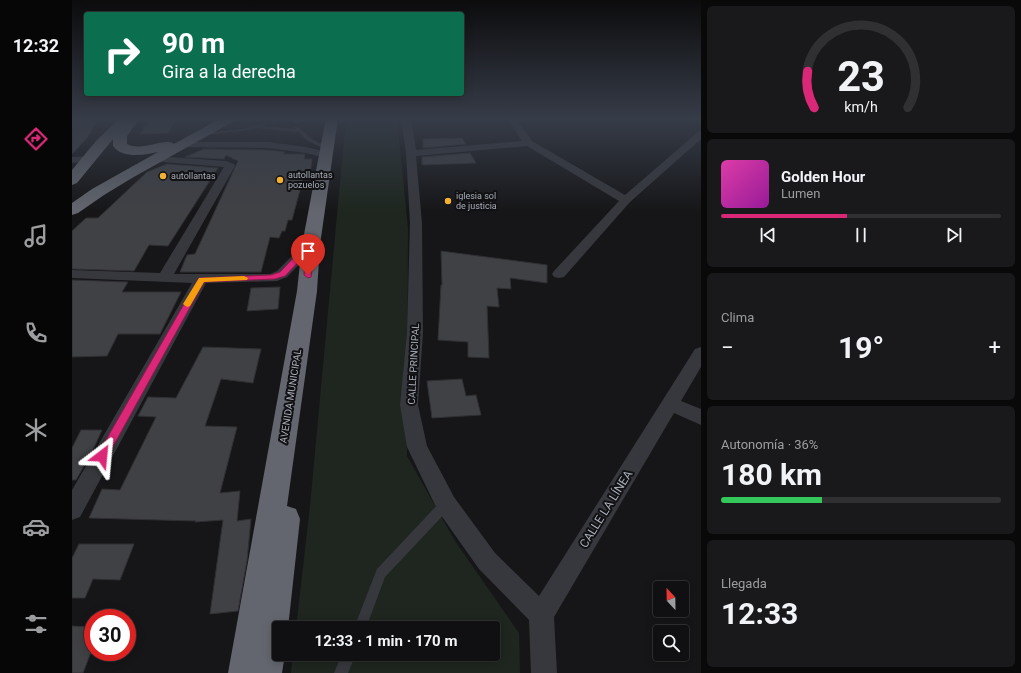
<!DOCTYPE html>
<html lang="es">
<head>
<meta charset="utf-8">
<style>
	body { margin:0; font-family:Roboto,sans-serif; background:#19191b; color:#f1f3f6; height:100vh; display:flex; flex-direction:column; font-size:15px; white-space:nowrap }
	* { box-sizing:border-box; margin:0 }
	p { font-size:13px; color:#9c9d9f }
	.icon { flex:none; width:22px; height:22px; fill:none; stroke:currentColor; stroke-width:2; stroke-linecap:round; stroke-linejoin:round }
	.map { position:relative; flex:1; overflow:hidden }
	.side { display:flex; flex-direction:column; gap:6px; padding:6px; background:#09090a; width:320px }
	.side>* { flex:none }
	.banner { position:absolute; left:12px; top:12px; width:380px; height:84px; border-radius:4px; box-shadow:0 2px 10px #0003,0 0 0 1px #303032; background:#0b6e4f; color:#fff; overflow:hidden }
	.needle { width:26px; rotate:338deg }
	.buttons { position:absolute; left:581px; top:581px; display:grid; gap:8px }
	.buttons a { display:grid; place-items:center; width:36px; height:36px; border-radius:4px; background:#101012; box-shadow:0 2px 10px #0003,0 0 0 1px #303032; font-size:20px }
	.speed { position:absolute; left:12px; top:609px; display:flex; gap:8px; font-size:20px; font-weight:700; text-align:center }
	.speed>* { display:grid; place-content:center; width:52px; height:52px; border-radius:50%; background:#101012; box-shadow:0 2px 10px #0003,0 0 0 1px #303032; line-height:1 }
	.speed .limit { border:6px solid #d22; background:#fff; color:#111 }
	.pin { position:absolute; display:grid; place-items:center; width:34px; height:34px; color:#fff; margin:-41px -17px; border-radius:50% 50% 50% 0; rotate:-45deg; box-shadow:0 0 4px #0007 }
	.pin .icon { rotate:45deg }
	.me { position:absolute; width:44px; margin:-22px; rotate:29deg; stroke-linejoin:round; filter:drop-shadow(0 0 3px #0008) }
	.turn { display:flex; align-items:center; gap:14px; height:84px; padding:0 12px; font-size:18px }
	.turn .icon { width:52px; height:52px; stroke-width:2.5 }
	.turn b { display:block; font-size:28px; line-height:34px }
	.big { font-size:30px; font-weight:700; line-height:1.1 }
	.side .tile { flex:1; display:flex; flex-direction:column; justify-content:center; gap:6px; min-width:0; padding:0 14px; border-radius:6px; background:#19191b }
	.side .dial { align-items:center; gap:0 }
	.dial svg { height:104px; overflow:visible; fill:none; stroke:#303032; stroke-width:7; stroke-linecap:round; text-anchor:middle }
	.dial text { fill:#f1f3f6; stroke:none }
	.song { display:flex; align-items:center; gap:12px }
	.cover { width:48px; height:48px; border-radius:6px; background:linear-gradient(135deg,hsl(320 70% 55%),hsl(300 70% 35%)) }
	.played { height:4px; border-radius:2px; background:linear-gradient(90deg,#db2777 45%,#303032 45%) }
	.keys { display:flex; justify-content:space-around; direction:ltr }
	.heat { display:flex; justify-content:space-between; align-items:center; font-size:22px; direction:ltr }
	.charge { height:6px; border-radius:3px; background:linear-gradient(90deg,#34c759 36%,#303032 0) }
	.trip { position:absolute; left:200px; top:621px; width:228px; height:40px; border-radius:4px; background:#101012; box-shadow:0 2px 10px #0003,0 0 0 1px #303032; font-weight:700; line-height:40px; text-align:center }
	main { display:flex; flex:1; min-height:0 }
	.dock { display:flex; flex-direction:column; width:72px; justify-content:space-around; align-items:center; background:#060607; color:#9c9d9f }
	.dock .icon { width:28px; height:28px }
	.dock .selected { color:#db2777 }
	.dock b { font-size:18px; color:#f1f3f6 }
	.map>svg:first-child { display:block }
</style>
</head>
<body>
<main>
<nav class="dock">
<b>12:32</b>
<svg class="icon selected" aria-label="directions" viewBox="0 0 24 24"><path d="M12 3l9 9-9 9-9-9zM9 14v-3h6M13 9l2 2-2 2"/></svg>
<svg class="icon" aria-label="music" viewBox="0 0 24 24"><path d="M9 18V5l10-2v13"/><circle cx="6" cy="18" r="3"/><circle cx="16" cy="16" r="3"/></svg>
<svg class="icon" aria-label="phone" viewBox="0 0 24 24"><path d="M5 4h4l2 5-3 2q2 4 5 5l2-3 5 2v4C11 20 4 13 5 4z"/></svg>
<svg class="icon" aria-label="climate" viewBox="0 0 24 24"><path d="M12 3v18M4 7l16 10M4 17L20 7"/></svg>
<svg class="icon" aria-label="car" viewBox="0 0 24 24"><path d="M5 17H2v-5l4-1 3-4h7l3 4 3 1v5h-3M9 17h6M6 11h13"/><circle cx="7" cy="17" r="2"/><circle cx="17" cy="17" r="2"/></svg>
<svg class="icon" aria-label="filters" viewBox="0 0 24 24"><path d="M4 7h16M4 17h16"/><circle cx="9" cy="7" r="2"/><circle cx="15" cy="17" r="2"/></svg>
</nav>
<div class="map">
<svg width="629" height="673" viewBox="0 0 629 673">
	<rect width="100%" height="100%" fill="#161618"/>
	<!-- green -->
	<polygon fill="#1e261f" points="274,118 325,118 336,229 335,456 383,541 447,633 448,673 219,673 221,654 421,654 421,628 224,628 238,506"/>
	<!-- building -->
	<g fill="#404145" stroke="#303034">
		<polygon points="0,118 22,118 19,122 24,122 16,137 0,154"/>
		<polygon points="78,118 105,118 96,133 68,134"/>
		<polygon points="390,138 394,144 351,148 351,139"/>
		<polygon points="132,149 196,150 213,152 211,154 233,154 232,159 240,159 238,175 232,175 220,220 216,220 213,231 210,231 207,238 198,237 189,272 108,272 115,255 123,254 166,161 154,155 152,159 113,157"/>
		<polygon points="398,153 404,163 350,165 350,157"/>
		<polygon points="95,164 146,168 96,246 77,245 62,271 0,269 0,231 14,218 26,218 75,172"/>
		<polygon points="369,251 475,265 475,283 438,278 439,289 425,288 427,307 415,306 417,358 396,357 396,342 366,340 369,285 370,285"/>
		<polygon points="0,280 56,282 50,292 109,292 88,334 46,334 35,356 0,357"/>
		<polygon points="208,287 206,309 175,311 179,288"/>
		<polygon points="131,347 189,349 181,383 149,379 133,426 165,427 148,493 168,491 165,521 179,519 175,561 166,611 138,614 151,520 123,522 124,521 17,518 30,489 48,490 84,417 66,416 76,397 104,398"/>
		<polygon points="390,379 394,396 404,395 409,415 360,418 355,381"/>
		<polygon points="9,430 30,430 21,450 4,480 0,480 0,448"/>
		<polygon points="7,544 62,544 48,580 21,579 13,598 0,598 0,558"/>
		<polygon points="0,626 21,627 21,647 11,673 0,673"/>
	</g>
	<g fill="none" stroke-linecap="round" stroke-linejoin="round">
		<!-- lane -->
		<g fill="#37383d" fill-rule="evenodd">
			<polygon points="196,118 200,118 197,120 195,119"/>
			<polygon points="228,118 233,118 227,123 223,123 223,121"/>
			<polygon points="193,122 195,122 195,124 190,126 223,129 222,127 226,127 240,139 258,148 253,149 236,141 226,132 185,128 178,130 130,135 128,134 130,133 177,128"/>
			<polygon points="374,499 378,500 379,504 378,508 313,577 294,628 282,628 305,569 370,500"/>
			<polygon points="270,654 284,654 276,673 262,673"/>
		</g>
		<!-- street -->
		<g fill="#37383d" fill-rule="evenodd">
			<polygon points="329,118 339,118 344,150 450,141 435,118 444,118 460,141 553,195 626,132 629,131 629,139 558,202 492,277 487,278 482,277 480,274 482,271 547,201 455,146 344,156 350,223 351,333 346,405 355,446 382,497 423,553 467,596 623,349 629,347 629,367 609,401 629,409 629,425 602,413 482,617 485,673 459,673 457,620 407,569 366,511 335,447 328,405 335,333 338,223 334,153"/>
			<polygon points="110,142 196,142 234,147 258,153 259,155 254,158 234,153 196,148 106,147 105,145"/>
			<polygon points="18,156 22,157 23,159 22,161 0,163 0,157"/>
			<polygon points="84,156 154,161 162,164 163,166 102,274 198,274 205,271 234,242 244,242 246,245 215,277 205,281 134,283 8,517 0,520 0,490 120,283 0,278 0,270 88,273 152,167 80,161 79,159"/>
		</g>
		<!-- highway -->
		<g fill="#63666e" fill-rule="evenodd">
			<path d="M48,118H68L55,136V144C71,152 93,137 102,144L149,118H164L162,121L60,178L32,195L6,213L0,215V203L20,189L86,152C73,155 50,159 41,146V139L5,183L0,185V170L24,141Z"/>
			<polygon points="254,118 266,118 248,245 245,291 215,506 224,509 228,519 216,628 207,628 207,654 213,654 210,673 156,673 225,291 230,245"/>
		</g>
	</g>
	<!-- sky -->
	<linearGradient id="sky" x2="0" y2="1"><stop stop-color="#0c0c0d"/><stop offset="0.56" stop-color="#363c48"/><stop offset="1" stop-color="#363c48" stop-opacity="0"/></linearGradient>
	<rect width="629" height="212" fill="url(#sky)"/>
	<!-- route -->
	<polygon fill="#db2777" stroke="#8e194d" points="239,242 243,245 239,277 236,278 232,275 234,254 213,276 203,279 132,282 34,459 30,461 27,459 25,456 27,452 127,278 199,275 208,272 236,243"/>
	<!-- slow -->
	<polygon fill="#f59e0b" points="172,276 176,278 175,280 132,282 118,306 115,307 111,304 127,278"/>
	<!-- markers -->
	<g fill="#f2b134" stroke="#111113" stroke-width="1.5">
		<circle cx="91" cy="176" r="4"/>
		<circle cx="208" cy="180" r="4"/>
		<circle cx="376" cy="201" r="4"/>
	</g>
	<g text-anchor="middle" stroke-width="4" stroke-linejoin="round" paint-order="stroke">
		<!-- far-poi labels -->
		<g font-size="9" fill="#a8adb8" stroke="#111113" text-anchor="start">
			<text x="216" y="178">autollantas<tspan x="216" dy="10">pozuelos</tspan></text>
			<text x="99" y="179">autollantas</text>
			<text x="384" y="199">iglesia sol<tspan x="384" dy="10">de justicia</tspan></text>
		</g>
		<!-- street labels -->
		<g font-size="10" fill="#a8adb8" stroke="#111113">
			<text transform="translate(341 364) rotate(-87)" y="4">CALLE PRINCIPAL</text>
			<text transform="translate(218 396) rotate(-81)" y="4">AVENIDA MUNICIPAL</text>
		</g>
		<!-- near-street labels -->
		<g font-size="12" fill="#a8adb8" stroke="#111113">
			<text transform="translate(534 509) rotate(-58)" y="4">CALLE LA LÍNEA</text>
		</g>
	</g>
</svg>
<div class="buttons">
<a><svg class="needle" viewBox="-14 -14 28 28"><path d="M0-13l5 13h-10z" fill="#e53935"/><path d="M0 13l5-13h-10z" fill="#9c9d9f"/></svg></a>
<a><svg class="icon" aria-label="search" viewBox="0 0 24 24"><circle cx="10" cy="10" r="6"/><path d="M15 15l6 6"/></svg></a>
</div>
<div class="speed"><div class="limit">30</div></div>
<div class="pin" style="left:236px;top:275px;background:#d93025"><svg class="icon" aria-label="arrive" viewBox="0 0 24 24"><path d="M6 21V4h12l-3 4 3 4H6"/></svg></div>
<svg class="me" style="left:30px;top:456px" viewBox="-20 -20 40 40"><path d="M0-17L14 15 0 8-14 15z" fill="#db2777" stroke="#fff" stroke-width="4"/></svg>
<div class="trip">12:33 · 1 min · 170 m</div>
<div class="banner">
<div class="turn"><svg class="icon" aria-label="right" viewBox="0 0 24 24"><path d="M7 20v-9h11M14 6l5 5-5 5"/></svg><div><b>90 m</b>Gira a la derecha</div></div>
</div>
</div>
<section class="side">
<div class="tile dial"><svg viewBox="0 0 100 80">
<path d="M14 69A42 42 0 1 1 86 69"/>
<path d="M14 69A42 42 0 0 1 9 41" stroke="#db2777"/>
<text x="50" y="56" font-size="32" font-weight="700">23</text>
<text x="50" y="72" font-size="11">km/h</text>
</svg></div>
<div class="tile">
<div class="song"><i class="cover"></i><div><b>Golden Hour</b><p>Lumen</p></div></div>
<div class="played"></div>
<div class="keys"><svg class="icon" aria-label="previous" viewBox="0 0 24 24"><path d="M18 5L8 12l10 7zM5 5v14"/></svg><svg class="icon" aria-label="pause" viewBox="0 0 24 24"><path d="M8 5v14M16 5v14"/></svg><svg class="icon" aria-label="next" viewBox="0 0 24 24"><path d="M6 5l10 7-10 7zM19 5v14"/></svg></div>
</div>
<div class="tile"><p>Clima</p>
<div class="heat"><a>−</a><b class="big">19°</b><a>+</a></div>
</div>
<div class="tile"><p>Autonomía · 36%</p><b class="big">180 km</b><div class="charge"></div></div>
<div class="tile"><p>Llegada</p><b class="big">12:33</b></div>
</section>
</main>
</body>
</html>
